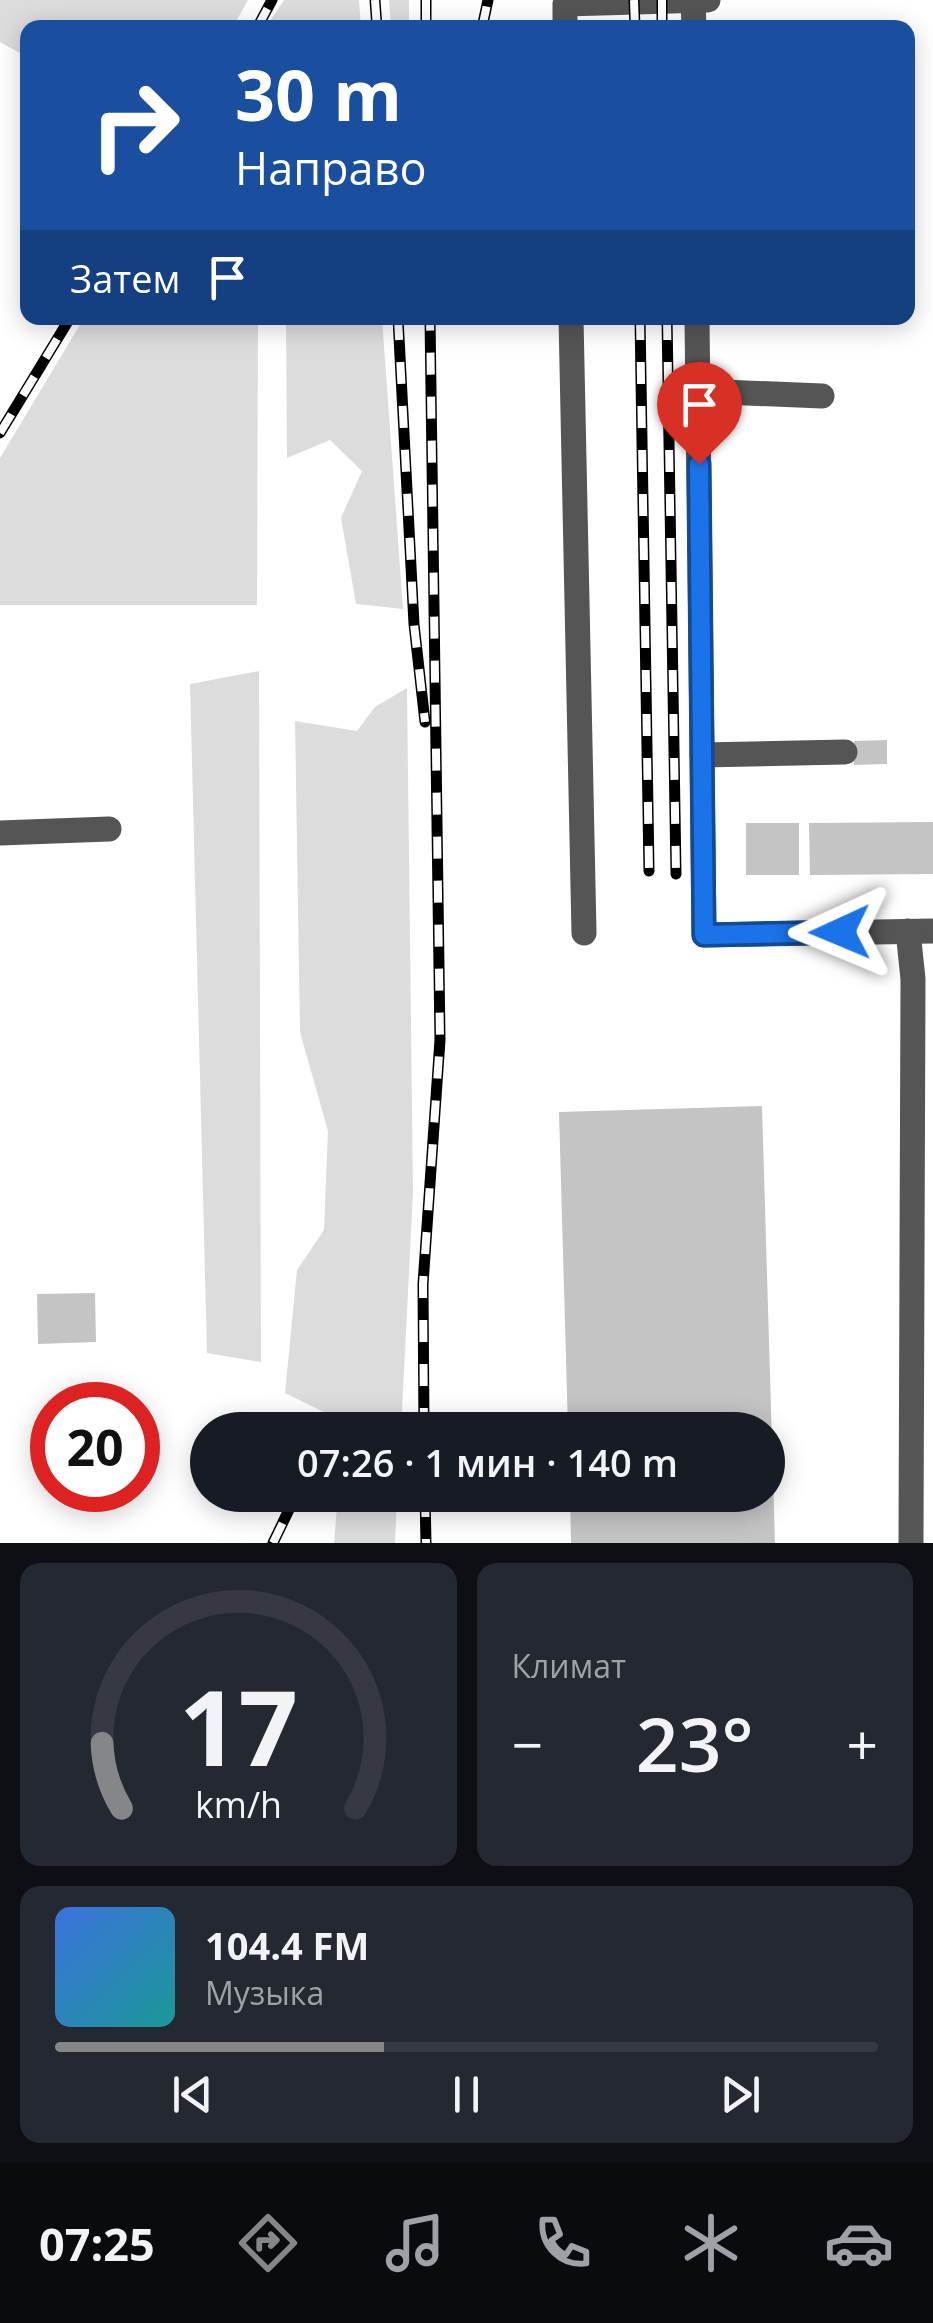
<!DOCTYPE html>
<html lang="ru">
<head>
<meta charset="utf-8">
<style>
	body { margin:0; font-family:"Open Sans",sans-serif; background:#242831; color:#f1f3f6; height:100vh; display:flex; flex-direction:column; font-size:38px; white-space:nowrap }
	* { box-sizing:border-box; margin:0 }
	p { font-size:32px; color:#9ea1a6 }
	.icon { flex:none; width:55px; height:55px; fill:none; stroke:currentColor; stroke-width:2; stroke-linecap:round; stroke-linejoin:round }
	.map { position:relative; height:1543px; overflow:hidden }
	.drawer { display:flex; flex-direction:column; gap:20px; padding:20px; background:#0d0f14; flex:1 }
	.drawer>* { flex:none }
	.guide { position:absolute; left:20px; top:20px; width:895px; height:305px; border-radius:20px; box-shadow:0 5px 25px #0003; background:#1a4fa0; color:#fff; overflow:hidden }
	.speed { position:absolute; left:30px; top:1382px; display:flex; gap:20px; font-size:50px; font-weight:700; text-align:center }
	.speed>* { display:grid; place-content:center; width:130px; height:130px; border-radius:50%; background:#171b24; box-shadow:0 5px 25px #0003; line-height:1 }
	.speed .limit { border:15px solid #d22; background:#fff; color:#111 }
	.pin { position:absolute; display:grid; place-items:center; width:85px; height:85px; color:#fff; margin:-102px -42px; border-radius:50% 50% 50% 0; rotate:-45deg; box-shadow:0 0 10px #0007 }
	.pin .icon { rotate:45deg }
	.me { position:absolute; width:110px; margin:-55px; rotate:269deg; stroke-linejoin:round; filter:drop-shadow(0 0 8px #0008) }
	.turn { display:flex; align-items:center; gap:35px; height:210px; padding:0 50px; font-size:45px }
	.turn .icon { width:130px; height:130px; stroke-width:2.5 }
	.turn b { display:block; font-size:70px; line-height:85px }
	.then { display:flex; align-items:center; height:95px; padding:0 50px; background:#0003; gap:20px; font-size:38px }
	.big { font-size:75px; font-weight:600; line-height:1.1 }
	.drawer .tile { flex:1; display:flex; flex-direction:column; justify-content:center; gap:15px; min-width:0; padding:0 35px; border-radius:20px; background:#242831 }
	.drawer .dial { align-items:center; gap:0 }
	.dial svg { height:260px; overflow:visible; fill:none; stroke:#363941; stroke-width:7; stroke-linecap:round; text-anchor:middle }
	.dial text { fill:#f1f3f6; stroke:none }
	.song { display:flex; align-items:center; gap:30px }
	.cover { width:120px; height:120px; border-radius:15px; background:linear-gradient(135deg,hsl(220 70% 55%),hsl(180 70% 35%)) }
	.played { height:10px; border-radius:5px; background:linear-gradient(90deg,#858687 40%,#363941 40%) }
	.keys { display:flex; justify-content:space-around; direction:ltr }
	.heat { display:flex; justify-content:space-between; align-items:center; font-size:55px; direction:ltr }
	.drawer .tiles { flex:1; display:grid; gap:20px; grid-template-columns:1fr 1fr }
	.tile:last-child { grid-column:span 2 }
	.trip { position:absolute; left:190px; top:1412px; width:595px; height:100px; border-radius:50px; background:#171b24; box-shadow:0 5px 25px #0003; font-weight:600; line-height:100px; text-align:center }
	.dock { display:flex; height:160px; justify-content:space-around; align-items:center; background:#090b0e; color:#9ea1a6 }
	.dock .icon { width:70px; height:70px }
	.dock .selected { color:#858687 }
	.dock b { font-size:45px; color:#f1f3f6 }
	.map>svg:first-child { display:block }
</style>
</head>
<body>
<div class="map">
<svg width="933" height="1543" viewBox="0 0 933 1543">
	<rect width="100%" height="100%" fill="#fff"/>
	<!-- green -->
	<g fill="#dcdcdc">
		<polygon points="0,0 248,0 233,27 28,28 27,57 0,42"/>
		<polygon points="284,0 359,0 361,27 266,27"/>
		<polygon points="389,0 409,0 409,27 391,27"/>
		<polygon points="84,318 258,318 257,605 0,605 0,458"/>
		<polygon points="286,318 382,318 403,609 356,604 341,518 362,471 330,440 287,458"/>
		<polygon points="259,671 261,1362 207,1353 190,684"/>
		<polygon points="407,688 413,1193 401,1430 342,1430 342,1421 285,1393 297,1270 324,1230 328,1131 300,1032 295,721 357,731 375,707"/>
		<polygon points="338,1495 397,1495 395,1543 334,1543"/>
	</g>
	<!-- building -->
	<g fill="#c4c4c4">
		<polygon points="887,740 887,764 854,765 854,741"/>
		<polygon points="933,822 933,874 810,875 809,823"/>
		<rect x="746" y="823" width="53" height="52"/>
		<polygon points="762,1106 775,1543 571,1543 570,1495 768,1495 768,1430 568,1430 559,1112"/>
		<polygon points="95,1293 96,1342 38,1344 37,1294"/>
		<polygon points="75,1388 81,1405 64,1405 61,1393"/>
	</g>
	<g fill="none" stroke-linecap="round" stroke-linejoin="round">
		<!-- minor -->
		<g stroke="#555" stroke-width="25">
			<polyline points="693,0 694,28"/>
			<polyline points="565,28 565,4 708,0"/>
			<polyline points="571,318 584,933"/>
			<polyline points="697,318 704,935 933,931"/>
			<polyline points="698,391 822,396"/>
			<polyline points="702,755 845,752"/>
			<polyline points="0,833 109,829"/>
			<polyline points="908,931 913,979 911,1543"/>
		</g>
		<defs>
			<g id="rail">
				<polyline points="375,0 377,28"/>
				<polyline points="426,0 426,28"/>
				<polyline points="634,0 635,28"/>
				<polyline points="662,0 662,28"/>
				<polyline points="257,28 272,0"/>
				<polyline points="482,28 488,0"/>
				<polyline points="398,318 414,624 425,722"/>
				<polyline points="640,318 649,871"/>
				<polyline points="667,318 676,874"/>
				<polyline points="0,433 70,318"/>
				<polyline points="327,1430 328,1429"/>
				<polyline points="424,1430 423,1284 440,1040 430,318"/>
				<polyline points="425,1495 426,1543"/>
				<polyline points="273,1543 296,1495"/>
			</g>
		</defs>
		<!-- rail casing -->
		<use href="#rail" stroke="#000" stroke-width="11"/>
		<!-- rail -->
		<use href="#rail" stroke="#fff" stroke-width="8" stroke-dasharray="22" stroke-linecap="butt"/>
	</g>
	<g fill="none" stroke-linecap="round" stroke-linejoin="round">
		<defs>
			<polyline id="route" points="699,464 704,935 840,932"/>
		</defs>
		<!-- route casing -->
		<use href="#route" stroke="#114b97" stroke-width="25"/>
		<!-- route -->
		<use href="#route" stroke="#1a73e8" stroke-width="18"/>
	</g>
</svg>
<div class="speed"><div class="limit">20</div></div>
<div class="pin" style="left:699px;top:464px;background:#d93025"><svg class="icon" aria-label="arrive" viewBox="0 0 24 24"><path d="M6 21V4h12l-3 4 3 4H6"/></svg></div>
<svg class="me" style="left:840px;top:932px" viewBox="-20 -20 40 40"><path d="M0-17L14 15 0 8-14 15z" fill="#1a73e8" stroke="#fff" stroke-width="4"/></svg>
<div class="trip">07:26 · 1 мин · 140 m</div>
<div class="guide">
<div class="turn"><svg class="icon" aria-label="right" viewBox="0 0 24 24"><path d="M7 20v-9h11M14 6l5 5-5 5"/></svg><div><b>30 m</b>Направо</div></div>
<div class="then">Затем<svg class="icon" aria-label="arrive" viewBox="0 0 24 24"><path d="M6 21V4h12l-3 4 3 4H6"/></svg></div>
</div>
</div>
<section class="drawer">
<div class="tiles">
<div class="tile dial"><svg viewBox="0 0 100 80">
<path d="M14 69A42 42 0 1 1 86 69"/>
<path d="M14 69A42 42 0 0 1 8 49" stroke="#858687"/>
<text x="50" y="56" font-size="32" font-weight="700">17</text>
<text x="50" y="72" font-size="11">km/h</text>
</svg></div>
<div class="tile"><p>Климат</p>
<div class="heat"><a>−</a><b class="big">23°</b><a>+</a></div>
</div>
<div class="tile">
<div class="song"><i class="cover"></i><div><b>104.4 FM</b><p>Музыка</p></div></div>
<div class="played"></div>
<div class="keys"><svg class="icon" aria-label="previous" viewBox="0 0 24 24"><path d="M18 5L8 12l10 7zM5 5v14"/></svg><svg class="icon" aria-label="pause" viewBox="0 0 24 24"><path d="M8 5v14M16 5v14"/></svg><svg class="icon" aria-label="next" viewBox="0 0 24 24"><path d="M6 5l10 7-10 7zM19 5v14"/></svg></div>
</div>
</div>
</section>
<nav class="dock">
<b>07:25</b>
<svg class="icon selected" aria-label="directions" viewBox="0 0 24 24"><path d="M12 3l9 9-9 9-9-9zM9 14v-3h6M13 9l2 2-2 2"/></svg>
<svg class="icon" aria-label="music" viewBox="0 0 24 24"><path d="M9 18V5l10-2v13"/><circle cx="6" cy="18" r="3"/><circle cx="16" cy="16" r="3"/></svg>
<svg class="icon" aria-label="phone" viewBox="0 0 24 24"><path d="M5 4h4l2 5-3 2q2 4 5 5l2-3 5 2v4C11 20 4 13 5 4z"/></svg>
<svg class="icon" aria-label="climate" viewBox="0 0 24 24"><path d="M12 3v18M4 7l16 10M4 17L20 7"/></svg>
<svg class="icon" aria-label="car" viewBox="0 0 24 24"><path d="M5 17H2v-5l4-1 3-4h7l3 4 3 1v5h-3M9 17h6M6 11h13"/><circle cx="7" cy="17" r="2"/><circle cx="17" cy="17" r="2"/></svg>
</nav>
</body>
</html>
